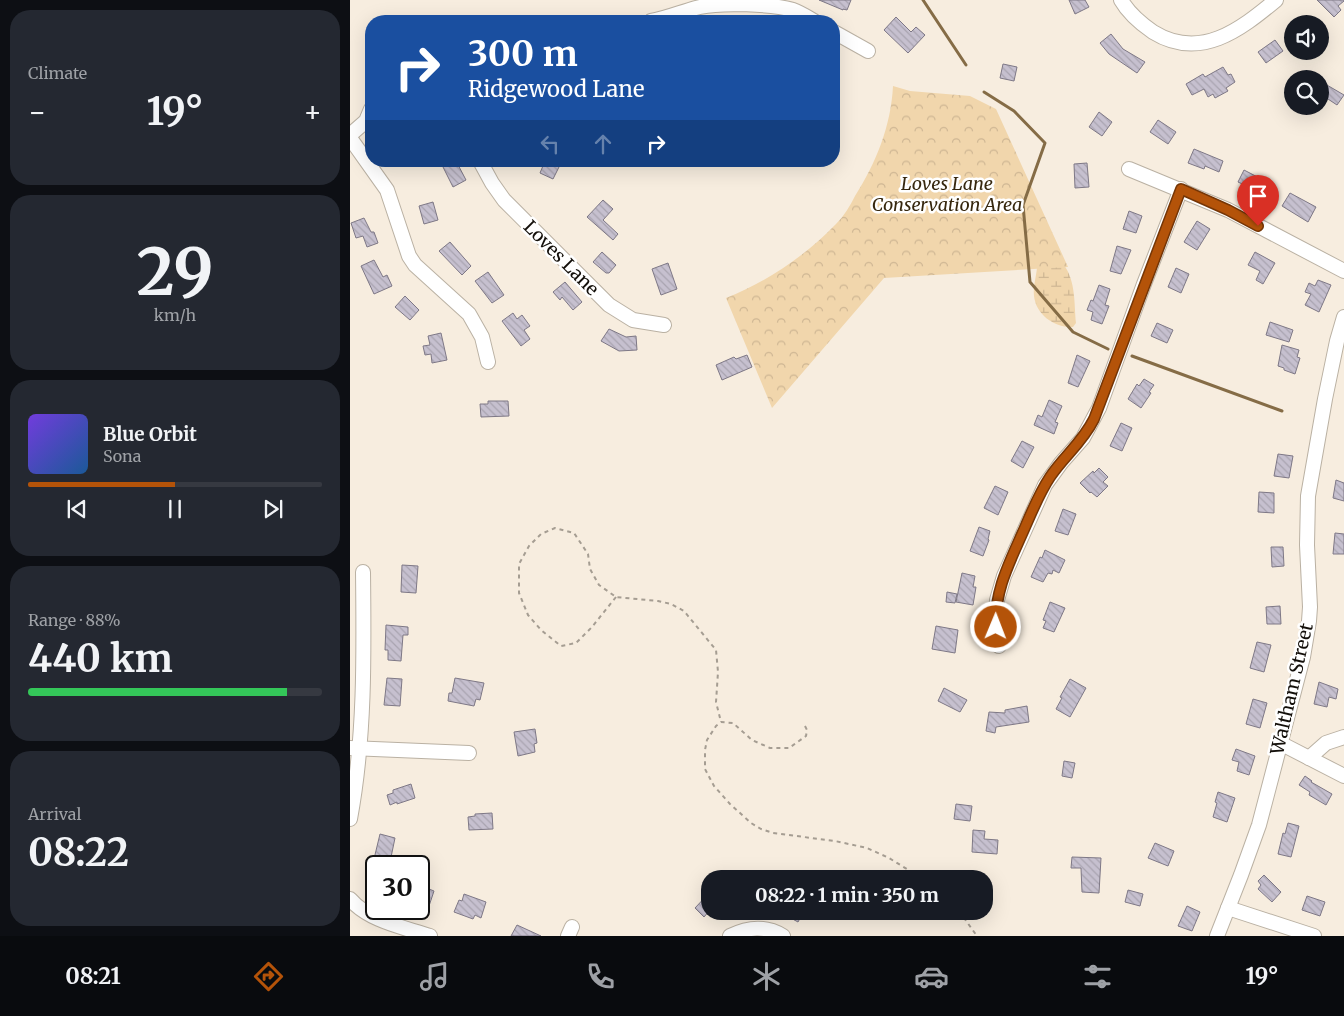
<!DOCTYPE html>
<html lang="en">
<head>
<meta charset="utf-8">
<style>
	body { margin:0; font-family:Merriweather,serif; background:#242831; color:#f1f3f6; height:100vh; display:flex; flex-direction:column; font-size:19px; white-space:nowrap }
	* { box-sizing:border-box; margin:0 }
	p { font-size:16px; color:#9ea1a6 }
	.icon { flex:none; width:28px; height:28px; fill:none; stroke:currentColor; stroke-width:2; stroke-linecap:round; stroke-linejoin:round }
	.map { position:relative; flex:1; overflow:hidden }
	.details { display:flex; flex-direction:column; gap:10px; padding:10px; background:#0d0f14; width:350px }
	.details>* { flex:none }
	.hud { position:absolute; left:15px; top:15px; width:475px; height:152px; border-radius:20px; box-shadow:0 5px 20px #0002; background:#1a4fa0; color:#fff; overflow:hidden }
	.fabs { position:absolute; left:934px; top:15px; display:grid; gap:10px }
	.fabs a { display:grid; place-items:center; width:45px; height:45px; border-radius:50%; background:#171b24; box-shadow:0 5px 20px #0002; font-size:25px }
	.speed { position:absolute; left:15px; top:855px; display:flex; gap:10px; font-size:25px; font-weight:700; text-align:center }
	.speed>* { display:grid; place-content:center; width:65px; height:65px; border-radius:50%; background:#171b24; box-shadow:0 5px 20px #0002; line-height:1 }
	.speed .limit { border:2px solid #111; border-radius:8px; background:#fff; color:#111 }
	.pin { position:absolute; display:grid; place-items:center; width:42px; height:42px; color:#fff; margin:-51px -21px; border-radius:50% 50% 50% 0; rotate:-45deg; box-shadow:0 0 5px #0007 }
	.pin .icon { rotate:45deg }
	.me { position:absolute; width:55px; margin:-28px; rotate:1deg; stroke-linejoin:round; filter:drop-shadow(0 0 4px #0008) }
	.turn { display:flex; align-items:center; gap:18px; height:105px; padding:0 20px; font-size:22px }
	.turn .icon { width:65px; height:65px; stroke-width:2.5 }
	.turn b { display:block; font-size:35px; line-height:42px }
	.lanes { display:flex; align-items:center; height:48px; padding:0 20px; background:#0003; justify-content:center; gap:25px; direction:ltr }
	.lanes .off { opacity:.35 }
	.big { font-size:38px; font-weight:700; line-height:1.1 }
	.details .tile { flex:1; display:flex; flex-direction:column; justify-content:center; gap:8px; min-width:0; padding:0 18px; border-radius:20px; background:#242831 }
	.details .dial { align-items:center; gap:0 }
	.dial b { font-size:65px; line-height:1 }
	.song { display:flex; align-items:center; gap:15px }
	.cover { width:60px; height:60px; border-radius:8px; background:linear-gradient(135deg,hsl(260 70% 55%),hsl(210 70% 35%)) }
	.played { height:5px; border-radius:2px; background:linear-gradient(90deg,#b45309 50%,#363941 50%) }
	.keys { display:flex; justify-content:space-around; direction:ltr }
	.heat { display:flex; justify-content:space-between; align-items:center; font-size:28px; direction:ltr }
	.charge { height:8px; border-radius:4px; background:linear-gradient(90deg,#34c759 88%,#363941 0) }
	.trip { position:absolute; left:351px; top:870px; width:292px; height:50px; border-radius:20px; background:#171b24; box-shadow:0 5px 20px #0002; font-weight:700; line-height:50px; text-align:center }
	.menu { display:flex; height:80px; justify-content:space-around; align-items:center; background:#090b0e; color:#9ea1a6 }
	.menu .icon { width:35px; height:35px }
	.menu .on { color:#b45309 }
	.menu b { font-size:22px; color:#f1f3f6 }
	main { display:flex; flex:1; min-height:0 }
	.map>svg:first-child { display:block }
</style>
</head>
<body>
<main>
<section class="details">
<div class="tile"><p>Climate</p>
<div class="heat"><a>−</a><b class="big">19°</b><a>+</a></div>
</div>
<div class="tile dial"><b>29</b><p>km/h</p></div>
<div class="tile">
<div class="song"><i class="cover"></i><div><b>Blue Orbit</b><p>Sona</p></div></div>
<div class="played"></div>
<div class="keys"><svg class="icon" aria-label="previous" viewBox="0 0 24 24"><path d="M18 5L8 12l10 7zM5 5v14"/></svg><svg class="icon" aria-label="pause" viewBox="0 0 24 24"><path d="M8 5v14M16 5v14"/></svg><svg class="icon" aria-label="next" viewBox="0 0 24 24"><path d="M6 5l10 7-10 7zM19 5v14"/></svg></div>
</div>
<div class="tile"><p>Range · 88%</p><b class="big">440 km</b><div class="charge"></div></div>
<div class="tile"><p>Arrival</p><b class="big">08:22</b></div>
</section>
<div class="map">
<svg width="994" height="936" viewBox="0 0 994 936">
	<defs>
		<pattern id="wetland-marsh" width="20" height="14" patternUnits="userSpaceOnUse" patternTransform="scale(1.25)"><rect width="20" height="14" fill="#f1d6ac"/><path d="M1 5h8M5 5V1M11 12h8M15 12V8" fill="none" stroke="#ceb693"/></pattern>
		<pattern id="park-crowns" width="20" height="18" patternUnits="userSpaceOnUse" patternTransform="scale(1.25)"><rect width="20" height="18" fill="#f1d6ac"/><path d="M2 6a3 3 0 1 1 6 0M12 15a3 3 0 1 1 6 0" fill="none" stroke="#ceb693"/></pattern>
		<pattern id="building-back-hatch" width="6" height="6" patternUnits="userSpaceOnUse" patternTransform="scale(1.25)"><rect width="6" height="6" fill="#c6c0cf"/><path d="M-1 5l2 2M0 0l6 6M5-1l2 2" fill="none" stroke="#a9a4b0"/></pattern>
	</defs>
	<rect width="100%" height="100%" fill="#f7eddf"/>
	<!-- wetland -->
	<path fill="url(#wetland-marsh)" d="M714,265C726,282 724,303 726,323L723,327C705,328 686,315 684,296C683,287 686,277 687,268Z"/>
	<!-- park -->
	<path fill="url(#park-crowns)" d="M543,86L560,91L620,96L646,109L718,267L534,278L422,408L376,298C417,282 455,256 486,224C494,216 500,206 505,196C526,163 541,126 543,86Z"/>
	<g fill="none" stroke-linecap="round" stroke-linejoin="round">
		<!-- stream -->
		<g stroke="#856c46" stroke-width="3">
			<polyline points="573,0 616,65"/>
			<polyline points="634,92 664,111 695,143 673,205 680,282 723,332 758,349"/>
			<polyline points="782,356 932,411"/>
		</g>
	</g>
	<!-- building -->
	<g fill="url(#building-back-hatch)" stroke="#7e7886">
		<polygon points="469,0 501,0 497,10 493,9 493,10"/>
		<polygon points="719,0 735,0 739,7 725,14"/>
		<polygon points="967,0 994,0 994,1 988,6 991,10 984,17"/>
		<polygon points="546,17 561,32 566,27 575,35 558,53 534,30"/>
		<polygon points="761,34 773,49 795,62 787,73 759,54 750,43"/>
		<polygon points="925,40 933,51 916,63 908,52"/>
		<polygon points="653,64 667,67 664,81 650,78"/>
		<polygon points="873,67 878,75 881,74 885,82 876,88 878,91 865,98 863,94 858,97 854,89 842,95 836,84 853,74 855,77"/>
		<polygon points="970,81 994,95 987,105 972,95 974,93 970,90"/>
		<polygon points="749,112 762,122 752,136 739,127"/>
		<polygon points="808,120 826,132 818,144 800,132"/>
		<polygon points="844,149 873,161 869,172 855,166 854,169 838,163"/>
		<polygon points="98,161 106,161 116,180 103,187 92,165"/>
		<polygon points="195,161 202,161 210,165 203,179 190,173"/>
		<polygon points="737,163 739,187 725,188 724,164"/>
		<polygon points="894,170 921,184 916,195 888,182"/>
		<polygon points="940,193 966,207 958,222 932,206"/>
		<polygon points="253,200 263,209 253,220 268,234 263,240 237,217"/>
		<polygon points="83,202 88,220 74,224 69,206"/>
		<polygon points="779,211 792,216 786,233 773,229"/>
		<polygon points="14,218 21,232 24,232 28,243 17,247 13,236 6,238 1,223"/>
		<polygon points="847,221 860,229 847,250 834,242"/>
		<polygon points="100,242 121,266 112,275 89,251"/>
		<polygon points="767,246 781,250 771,274 760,271"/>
		<polygon points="252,252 266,265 259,273 256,273 243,262"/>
		<polygon points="905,252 925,263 913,284 906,280 910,271 898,265"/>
		<polygon points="24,260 33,277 37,275 42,286 24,294 11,266"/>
		<polygon points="318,263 327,289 311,295 302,269"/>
		<polygon points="826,268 839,274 831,293 818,287"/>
		<polygon points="138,272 154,295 142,303 125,281"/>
		<polygon points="968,280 981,285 969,312 955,305 961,294 955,292 959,283 965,286"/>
		<polygon points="215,282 232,302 223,310 212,297 210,300 203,292"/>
		<polygon points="749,285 760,289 755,305 759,306 752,324 741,320 743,312 737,310 741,300 743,301"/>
		<polygon points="55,296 69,310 60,320 45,307"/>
		<polygon points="163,313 167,319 172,315 180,326 174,330 180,339 171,346 152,321"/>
		<polygon points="920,322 943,330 939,342 916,335"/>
		<polygon points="807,323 823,330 817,343 801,336"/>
		<polygon points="259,329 276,337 286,336 287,350 269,351 251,341"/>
		<polygon points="91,333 97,360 82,363 81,354 75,355 73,346 80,345 78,336"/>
		<polygon points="932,345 949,350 947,357 950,358 945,374 934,370 934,368 928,366"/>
		<polygon points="397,355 402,367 372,380 366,365 384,357 386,359"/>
		<polygon points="727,355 740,361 728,387 718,383"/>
		<polygon points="794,379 804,385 799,392 801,393 791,408 778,399 787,384 789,386"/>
		<polygon points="699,400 712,406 705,422 708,423 704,434 684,425 688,415 692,417"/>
		<polygon points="138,401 158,401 159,416 131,417 130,404 138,404"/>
		<polygon points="771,423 782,428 772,451 760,446"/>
		<polygon points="672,441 684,447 673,468 661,461"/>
		<polygon points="928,454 943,456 939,478 924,476"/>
		<polygon points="749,468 758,477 753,482 758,486 747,497 741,492 740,493 730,483 743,471 744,473"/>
		<polygon points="986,480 994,483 994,501 983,498"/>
		<polygon points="645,486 658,492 648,515 634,508"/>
		<polygon points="909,492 924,493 924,513 908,512"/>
		<polygon points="713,509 726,514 718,535 705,531"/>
		<polygon points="629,527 640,531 638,539 639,540 633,556 620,551"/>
		<polygon points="985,533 994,534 994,554 983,554"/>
		<polygon points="921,547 933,547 934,566 922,567"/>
		<polygon points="695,550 715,560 709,573 703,570 702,574 698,573 693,582 681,577 690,557 692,558"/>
		<polygon points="52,565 68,566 66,593 51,592"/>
		<polygon points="612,573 625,576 623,587 626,587 623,605 606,602"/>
		<polygon points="597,592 607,594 605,603 596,602"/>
		<polygon points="700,602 715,608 704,632 693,628 696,621 693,620"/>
		<polygon points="930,606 931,624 917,624 916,607"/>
		<polygon points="36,625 58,627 58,635 53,635 51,661 38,660 38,650 35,650"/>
		<polygon points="586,626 608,630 605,653 582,649"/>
		<polygon points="907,642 921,645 914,672 900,668"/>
		<polygon points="37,678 52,679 50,706 34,705"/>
		<polygon points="105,678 134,683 130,700 126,699 124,706 98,701 99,693 102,693"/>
		<polygon points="720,679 736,688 720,717 706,709 712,698 710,697"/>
		<polygon points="969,682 988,689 986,699 979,697 977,707 964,704"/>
		<polygon points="594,688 617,700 610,712 588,701"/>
		<polygon points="903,699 917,703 910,728 896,724"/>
		<polygon points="677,706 679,722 646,727 645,733 636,731 639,712 655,713 655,710"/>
		<polygon points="185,729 187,743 184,744 185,752 168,756 164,732"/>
		<polygon points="886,749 905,756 899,775 887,771 889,762 882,760"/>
		<polygon points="714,761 725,763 722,778 712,776"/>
		<polygon points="955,776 962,781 961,782 982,794 976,805 959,795 960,792 949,785"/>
		<polygon points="61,784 65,798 47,804 47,802 40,805 37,795 43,793 43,790"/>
		<polygon points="868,792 885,798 877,822 863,817 867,803 865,802"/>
		<polygon points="606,804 622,806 620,821 604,819"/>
		<polygon points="142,813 143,829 119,830 118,817 125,816 125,814"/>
		<polygon points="938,823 949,826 941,857 928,854 933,833 935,834"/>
		<polygon points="623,830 635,831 634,839 648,840 647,854 622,852"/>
		<polygon points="30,834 45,838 40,862 24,859"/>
		<polygon points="805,843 824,851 818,866 798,858"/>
		<polygon points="722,857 751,858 749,893 732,892 731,868 721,868"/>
		<polygon points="914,875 931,892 922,902 908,889 911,885 908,881"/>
		<polygon points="69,885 84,891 79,906 69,902"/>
		<polygon points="778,890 793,894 790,906 775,902"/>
		<polygon points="360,892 360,910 354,917 345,908"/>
		<polygon points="114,894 136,902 131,918 125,915 123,919 104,912 109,900 112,901"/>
		<polygon points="957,896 975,902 970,916 952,910"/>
		<polygon points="837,906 850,912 842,931 828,926"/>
		<polygon points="428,911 454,911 448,922"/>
		<polygon points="167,925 191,936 161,936"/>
	</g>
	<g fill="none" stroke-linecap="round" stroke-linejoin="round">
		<defs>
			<g id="minor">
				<path d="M771,0C779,14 790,23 803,32C850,61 890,30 926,0"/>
				<path d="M301,21C318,18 333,11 350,7C372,2 422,4 443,10C451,13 457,17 464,21"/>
				<polyline points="484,32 518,51"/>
				<polyline points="0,135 16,121 21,109"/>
				<polyline points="0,138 37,190 59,256 65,265 119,314 132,337 138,362"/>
				<polyline points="130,161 142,183 154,200 259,305 283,320 314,325"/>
				<polyline points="779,169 878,210 994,271"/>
				<polyline points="649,646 646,614 647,600 654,576 695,485 711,463 733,438 749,408 794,284 831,189"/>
				<polyline points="930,743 994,776"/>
				<polyline points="0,748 119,753"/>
				<polyline points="959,758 976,743 994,737"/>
				<path d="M0,819C15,738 14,655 13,572"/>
				<path d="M0,899C19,921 53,927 80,936"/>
				<polyline points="878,908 964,936"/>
				<polyline points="218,936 222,927"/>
				<path d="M380,936C398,927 415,925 433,936"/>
				<polyline points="867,936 891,875 909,825 953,657 959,621 960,607 957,545 958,496 975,399 987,341 994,317"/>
			</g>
		</defs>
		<!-- minor casing -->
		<use href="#minor" stroke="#bab1a3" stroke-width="16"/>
		<!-- path -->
		<g stroke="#a59d92" stroke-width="2" stroke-dasharray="4 4" stroke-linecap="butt">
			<polyline points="266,597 242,627 226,643 211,646 191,630 178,615 169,593 169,564 179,546 191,534 205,528 224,533 238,554 240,569 249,585 266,597 308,601 321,604 334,611 366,650 368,672 366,702 371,722"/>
			<polyline points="455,726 457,730 456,736 439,748 420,748 402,740 383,723 371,722 366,726 357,740 355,750 355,769 364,786 380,804 401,823 411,829 423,833 485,841 517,848 539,858 573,879"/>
			<polyline points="609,911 627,936"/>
		</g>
		<!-- minor -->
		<use href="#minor" stroke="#fff" stroke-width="14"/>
	</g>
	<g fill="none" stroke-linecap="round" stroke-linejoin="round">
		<defs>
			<path id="route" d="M646,627C644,589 661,560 676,525C683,509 690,492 700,477C714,456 732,443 744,419L831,189L878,210L908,226"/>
		</defs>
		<!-- route casing -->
		<use href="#route" stroke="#753606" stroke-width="12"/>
		<!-- route -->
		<use href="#route" stroke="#b45309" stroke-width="9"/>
	</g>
	<g text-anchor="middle" stroke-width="5" stroke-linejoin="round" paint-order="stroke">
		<!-- park labels -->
		<g font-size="18" font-style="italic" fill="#36270e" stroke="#fff">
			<text x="597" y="190">Loves Lane<tspan x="597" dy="21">Conservation Area</tspan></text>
		</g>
		<!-- street labels -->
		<g font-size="18" fill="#130f0a" stroke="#fff">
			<text transform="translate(211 258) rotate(45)" y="6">Loves Lane</text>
			<text transform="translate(942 689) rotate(-77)" y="6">Waltham Street</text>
		</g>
	</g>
</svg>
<div class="fabs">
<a><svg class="icon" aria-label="sound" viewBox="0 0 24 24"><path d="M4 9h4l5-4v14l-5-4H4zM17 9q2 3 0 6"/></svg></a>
<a><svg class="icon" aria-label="search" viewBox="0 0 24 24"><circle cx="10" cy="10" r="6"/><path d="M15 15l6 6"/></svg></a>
</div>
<div class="speed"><div class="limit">30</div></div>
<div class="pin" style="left:908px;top:226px;background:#d93025"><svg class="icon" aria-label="arrive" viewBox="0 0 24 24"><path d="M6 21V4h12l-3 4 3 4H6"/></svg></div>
<svg class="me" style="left:646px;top:627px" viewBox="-20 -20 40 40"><circle r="17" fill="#b45309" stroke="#fff" stroke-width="3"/><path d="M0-11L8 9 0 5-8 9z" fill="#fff"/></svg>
<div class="trip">08:22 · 1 min · 350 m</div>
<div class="hud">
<div class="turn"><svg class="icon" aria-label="right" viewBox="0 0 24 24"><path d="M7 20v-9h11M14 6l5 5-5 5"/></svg><div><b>300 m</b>Ridgewood Lane</div></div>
<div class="lanes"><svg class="icon off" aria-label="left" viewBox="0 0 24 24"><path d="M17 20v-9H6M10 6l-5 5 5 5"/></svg><svg class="icon off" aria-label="ahead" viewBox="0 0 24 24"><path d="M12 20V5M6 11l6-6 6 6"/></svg><svg class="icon" aria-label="right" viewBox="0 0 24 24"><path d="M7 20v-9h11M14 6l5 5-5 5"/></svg></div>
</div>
</div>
</main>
<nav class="menu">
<b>08:21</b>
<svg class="icon on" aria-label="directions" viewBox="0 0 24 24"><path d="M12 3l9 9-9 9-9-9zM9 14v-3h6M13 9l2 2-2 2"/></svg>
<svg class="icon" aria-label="music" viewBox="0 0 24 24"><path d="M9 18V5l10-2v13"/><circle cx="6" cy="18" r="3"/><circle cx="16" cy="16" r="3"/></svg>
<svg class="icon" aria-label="phone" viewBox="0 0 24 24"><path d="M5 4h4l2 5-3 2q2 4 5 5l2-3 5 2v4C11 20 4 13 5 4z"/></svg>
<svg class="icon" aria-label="climate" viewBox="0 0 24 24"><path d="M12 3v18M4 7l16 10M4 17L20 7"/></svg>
<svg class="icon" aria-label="car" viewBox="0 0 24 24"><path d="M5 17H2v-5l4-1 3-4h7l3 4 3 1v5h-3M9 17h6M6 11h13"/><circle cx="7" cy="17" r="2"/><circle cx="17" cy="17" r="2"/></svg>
<svg class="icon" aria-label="filters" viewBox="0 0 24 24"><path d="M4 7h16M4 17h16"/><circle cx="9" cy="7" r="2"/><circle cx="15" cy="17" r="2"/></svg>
<b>19°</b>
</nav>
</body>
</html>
